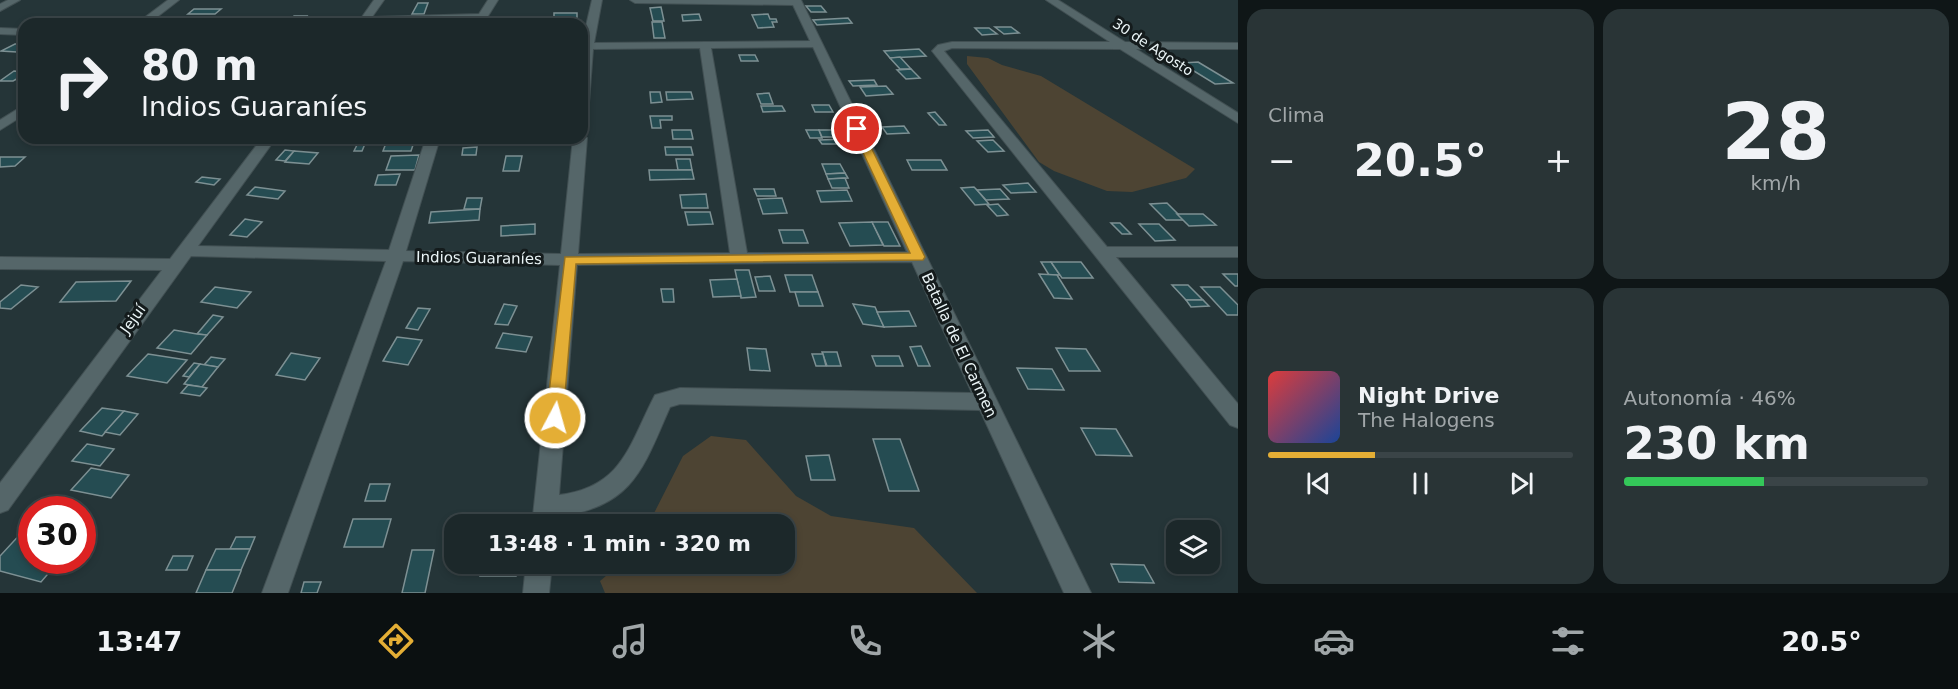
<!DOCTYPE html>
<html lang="es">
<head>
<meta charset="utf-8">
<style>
	body { margin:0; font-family:"DejaVu Sans",sans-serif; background:#293436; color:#f1f3f6; height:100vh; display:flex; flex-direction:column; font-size:22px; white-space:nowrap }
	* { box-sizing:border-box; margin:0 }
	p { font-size:20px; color:#a0a6a8 }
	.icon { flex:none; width:33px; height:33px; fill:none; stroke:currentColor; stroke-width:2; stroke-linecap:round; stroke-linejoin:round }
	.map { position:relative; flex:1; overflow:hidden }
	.details { display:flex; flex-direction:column; gap:9px; padding:9px; background:#0f1617; width:720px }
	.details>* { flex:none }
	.banner { position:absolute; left:18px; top:18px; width:570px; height:126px; border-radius:18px; box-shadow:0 3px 9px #0003,0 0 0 2px #3a4447; background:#1c282a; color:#f1f3f6; overflow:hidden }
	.controls { position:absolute; left:1166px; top:520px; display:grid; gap:12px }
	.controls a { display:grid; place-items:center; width:54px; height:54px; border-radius:12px; background:#1c282a; box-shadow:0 3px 9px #0003,0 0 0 2px #3a4447; font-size:30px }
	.speed { position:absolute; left:18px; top:496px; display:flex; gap:12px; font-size:30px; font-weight:700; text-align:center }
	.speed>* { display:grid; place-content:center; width:78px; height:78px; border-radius:50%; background:#1c282a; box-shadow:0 3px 9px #0003,0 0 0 2px #3a4447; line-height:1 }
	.speed .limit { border:9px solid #d22; background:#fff; color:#111 }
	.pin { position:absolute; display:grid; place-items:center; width:51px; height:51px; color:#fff; margin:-26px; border:3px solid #fff; border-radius:50%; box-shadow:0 2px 6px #0007 }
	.me { position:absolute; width:66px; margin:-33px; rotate:6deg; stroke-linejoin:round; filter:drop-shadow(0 0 4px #0008) }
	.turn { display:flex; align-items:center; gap:21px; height:126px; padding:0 24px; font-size:27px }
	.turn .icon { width:78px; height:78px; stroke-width:2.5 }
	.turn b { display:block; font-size:42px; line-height:51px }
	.big { font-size:45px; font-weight:700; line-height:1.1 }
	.details .widget { flex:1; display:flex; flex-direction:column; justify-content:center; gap:9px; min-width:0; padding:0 21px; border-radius:18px; background:#293436 }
	.details .dial { align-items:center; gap:0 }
	.dial b { font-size:78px; line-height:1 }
	.song { display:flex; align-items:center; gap:18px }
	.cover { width:72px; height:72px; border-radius:9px; background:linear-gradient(135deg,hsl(0 70% 55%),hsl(220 70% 35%)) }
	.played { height:6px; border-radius:3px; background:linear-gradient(90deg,#e4ae35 35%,#3a4447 35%) }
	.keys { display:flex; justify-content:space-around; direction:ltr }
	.heat { display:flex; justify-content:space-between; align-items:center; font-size:33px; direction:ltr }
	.charge { height:9px; border-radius:4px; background:linear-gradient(90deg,#34c759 46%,#3a4447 0) }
	.details .tiles { flex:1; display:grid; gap:9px; grid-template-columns:repeat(2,1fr) }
	.trip { position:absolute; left:444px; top:514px; width:351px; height:60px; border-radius:18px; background:#1c282a; box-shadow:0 3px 9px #0003,0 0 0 2px #3a4447; font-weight:700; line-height:60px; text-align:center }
	.tab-bar { display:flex; height:96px; justify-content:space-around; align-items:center; background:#0b1011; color:#a0a6a8 }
	.tab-bar .icon { width:42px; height:42px }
	.tab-bar .current { color:#e4ae35 }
	.tab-bar b { font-size:27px; color:#f1f3f6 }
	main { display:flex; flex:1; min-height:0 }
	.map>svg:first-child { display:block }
</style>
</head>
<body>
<main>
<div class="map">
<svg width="1238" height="593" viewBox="0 0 1238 593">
	<rect width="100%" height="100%" fill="#253538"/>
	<!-- green -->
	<g fill="#4d4433">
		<polygon points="967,56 988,58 1002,65 1041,76 1195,169 1186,178 1132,192 1107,191 1054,171 1039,162 967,64"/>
		<polygon points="711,436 746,440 796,496 831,516 914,528 977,593 605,593 600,581 620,564 784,564 784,525 648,525 683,456"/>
	</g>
	<!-- building -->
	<g fill="#254c52" stroke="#7d9093" stroke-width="1.5">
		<polygon points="418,3 428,3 424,14 412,14"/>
		<polygon points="806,6 821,6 826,12 811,12"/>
		<polygon points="661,7 664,21 653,21 650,8"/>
		<polygon points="194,9 221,9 215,14 188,14"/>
		<rect x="554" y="13" width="23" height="5"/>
		<polygon points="699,14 701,20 683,21 682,15"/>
		<polygon points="768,14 770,19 776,19 777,22 772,22 774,27 758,28 752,15"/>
		<polygon points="294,16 307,16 302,24 288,24"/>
		<polygon points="848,18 852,23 817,25 813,20"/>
		<polygon points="652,22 662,22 665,38 654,38"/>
		<polygon points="995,27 1011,27 1019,33 1004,34"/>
		<polygon points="975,28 989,28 997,34 982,35"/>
		<polygon points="15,44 24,44 24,48 17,52 1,51"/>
		<polygon points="919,49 926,56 890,58 884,51"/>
		<polygon points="739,55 755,55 758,61 741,61"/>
		<polygon points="900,57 911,69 900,69 890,58"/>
		<polygon points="1198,62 1233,83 1215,84 1181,63"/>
		<polygon points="911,69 920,78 906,79 897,70"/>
		<polygon points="14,71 24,72 24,75 13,81 0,81"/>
		<polygon points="874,80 877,85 853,86 849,81"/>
		<polygon points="886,86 893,94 866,96 860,87"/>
		<polygon points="650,92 660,92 662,102 651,103"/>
		<polygon points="666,92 691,92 693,99 667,100"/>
		<polygon points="769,93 773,104 761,104 757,94"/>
		<polygon points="812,105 829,105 833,112 815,112"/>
		<polygon points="761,106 782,106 785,111 763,112"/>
		<polygon points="935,112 942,120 946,125 939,125 928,113"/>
		<polygon points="650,116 672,116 672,120 660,120 661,128 652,128"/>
		<polygon points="904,126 909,133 887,134 882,127"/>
		<polygon points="672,130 691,130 693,139 673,139"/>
		<polygon points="806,130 819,130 822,138 810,138"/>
		<polygon points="819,130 842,130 846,137 822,137"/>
		<polygon points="988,130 994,137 973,138 966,131"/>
		<polygon points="65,138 83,138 77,144 58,145"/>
		<polygon points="360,139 367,139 362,151 354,151"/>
		<polygon points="850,139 852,144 822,144 819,140"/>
		<polygon points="993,140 1004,151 988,152 977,141"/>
		<polygon points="414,142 411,151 383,151 386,143"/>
		<polygon points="477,147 476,155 462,155 463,148"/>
		<polygon points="665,147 691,147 693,155 666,155"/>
		<polygon points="285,150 294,151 285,161 276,160"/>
		<polygon points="294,151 318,153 309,164 285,162"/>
		<polygon points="419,155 415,170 386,170 391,156"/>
		<polygon points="506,156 522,156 519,171 503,171"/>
		<polygon points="0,157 25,157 15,166 0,167"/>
		<polygon points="676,159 690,159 692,170 678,170"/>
		<polygon points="907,160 941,160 947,170 912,170"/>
		<polygon points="822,164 840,164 845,173 826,174"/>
		<polygon points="649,170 692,170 694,179 650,180"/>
		<polygon points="845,173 848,178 828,179 826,174"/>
		<polygon points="400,174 396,185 375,185 378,175"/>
		<polygon points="202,177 220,179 214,185 196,182"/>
		<polygon points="845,178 849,188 832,188 828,179"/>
		<polygon points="1028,183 1036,192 1011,193 1003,185"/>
		<polygon points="255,187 285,191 278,199 247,195"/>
		<polygon points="974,187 977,190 989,204 975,205 961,188"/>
		<polygon points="754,189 774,189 776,196 757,196"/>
		<polygon points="1000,189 1009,199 986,200 977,190"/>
		<polygon points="847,190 852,201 821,202 817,191"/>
		<polygon points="706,194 708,208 682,208 680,195"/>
		<polygon points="467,198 482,198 480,209 464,209"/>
		<polygon points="782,198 787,213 763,214 758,199"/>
		<polygon points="1167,203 1184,220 1166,220 1150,204"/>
		<polygon points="998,204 1008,215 997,216 987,205"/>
		<polygon points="480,209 479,220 429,223 431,212"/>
		<polygon points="685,212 710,212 713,224 688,225"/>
		<polygon points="1177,214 1203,214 1216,225 1189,226"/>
		<polygon points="245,219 262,222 247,237 230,235"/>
		<polygon points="872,222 883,245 850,246 839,223"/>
		<polygon points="872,222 888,222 900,246 884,246"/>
		<polygon points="1111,223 1120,223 1131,234 1122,234"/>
		<polygon points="535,224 535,234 501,236 501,226"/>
		<polygon points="1139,224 1159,224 1175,240 1155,241"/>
		<polygon points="779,230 803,230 808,243 783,243"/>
		<polygon points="1041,262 1051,262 1060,275 1049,275"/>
		<polygon points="1051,262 1081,262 1093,278 1062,278"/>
		<polygon points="735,270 749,270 756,297 741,298"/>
		<polygon points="1039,274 1057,275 1072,299 1054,298"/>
		<polygon points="1223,274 1238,274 1238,286 1235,286"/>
		<polygon points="785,275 812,275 818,292 790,292"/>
		<polygon points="770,276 775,291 759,291 755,277"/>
		<polygon points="737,279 741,296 713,297 710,280"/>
		<polygon points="131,281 116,301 60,302 76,282"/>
		<polygon points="21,285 38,287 11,309 0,308 0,302"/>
		<polygon points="1172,285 1188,285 1203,300 1186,300"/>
		<polygon points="215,287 251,292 237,308 201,302"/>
		<polygon points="1201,287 1220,287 1238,305 1238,315 1227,315"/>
		<polygon points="661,289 673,289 674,302 663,302"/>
		<polygon points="795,292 818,292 823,306 799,306"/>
		<polygon points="1186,300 1203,300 1209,306 1191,307"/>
		<polygon points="504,304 517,306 508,325 495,324"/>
		<polygon points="853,304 875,307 884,327 863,324"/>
		<polygon points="418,308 430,309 418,330 406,328"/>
		<polygon points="909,311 916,326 884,327 877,312"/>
		<polygon points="213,315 223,317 207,335 197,334"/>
		<polygon points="174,330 197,334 207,335 191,354 157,348"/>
		<polygon points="503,333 532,337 526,352 496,348"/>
		<polygon points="397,337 422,340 408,365 383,361"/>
		<polygon points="921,346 930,366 918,366 910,347"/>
		<polygon points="747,348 766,349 770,371 750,370"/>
		<polygon points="1056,348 1086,349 1100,371 1069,371"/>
		<polygon points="822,352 837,352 841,366 827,366"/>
		<polygon points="291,353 320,358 305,380 276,375"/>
		<polygon points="148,354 187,360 167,383 127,376"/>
		<polygon points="812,354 823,354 826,366 816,366"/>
		<polygon points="872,356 899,356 903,366 876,366"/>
		<polygon points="211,357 225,359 218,367 204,365"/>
		<polygon points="194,363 200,364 189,377 183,376"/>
		<polygon points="200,364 218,367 202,387 184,384"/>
		<polygon points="1017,368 1052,369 1064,390 1028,389"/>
		<polygon points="188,385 202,387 207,388 200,396 181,393"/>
		<polygon points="102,408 124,411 102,436 80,431"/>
		<polygon points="124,411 138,414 120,435 105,432"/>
		<polygon points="1081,428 1116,429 1132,456 1096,455"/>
		<polygon points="873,439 900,439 919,491 889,491"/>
		<polygon points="87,444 114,449 100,466 72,461"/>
		<polygon points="829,455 835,480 811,480 806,456"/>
		<polygon points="91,468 129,475 111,498 71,490"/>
		<polygon points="370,484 390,484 385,501 365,501"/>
		<polygon points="353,519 391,519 383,547 344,547"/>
		<rect x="488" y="521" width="34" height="4"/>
		<polygon points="24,530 32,532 32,561 59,561 41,582 0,571 0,556"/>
		<polygon points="236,537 255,537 250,549 230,549"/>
		<polygon points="216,549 250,549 241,570 206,570"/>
		<polygon points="412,550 434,550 425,593 402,593"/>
		<polygon points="173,556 193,556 187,570 166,570"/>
		<polygon points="482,564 517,564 516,576 480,576"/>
		<polygon points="1111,564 1144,565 1154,583 1119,582"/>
		<polygon points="206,570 241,570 241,571 232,593 196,593"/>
		<polygon points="304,582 321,582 317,593 301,593"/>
	</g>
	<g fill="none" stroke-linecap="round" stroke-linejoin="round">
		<defs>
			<g id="minor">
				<polygon points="8,0 20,0 0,11 0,4"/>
				<polygon points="168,0 179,0 148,24 136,24"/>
				<polygon points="374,0 384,0 372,17 479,14 488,0 498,0 483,24 473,24 475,20 357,24"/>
				<path d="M592,0H602L594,43L810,41L793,5L635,3L630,0H801L1091,593H1064L980,410L680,404L670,407C642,471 633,506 557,517L556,525H532L560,265L403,261L288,593H262L386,261L191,256L8,510L0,513V483L162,270L0,269V257L170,259L262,138H276L198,246L389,250L426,138H440L406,251L561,254L573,138H582V134L587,138L578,254L730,253L700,48L593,49L588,116L582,120V43ZM813,47L907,252L747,253L711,48ZM912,262L972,393L680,388L655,395C629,445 623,487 559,495L577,265Z"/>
				<polygon points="1046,0 1058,0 1125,42 1238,43 1238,49 1136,49 1238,113 1238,123 1120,49 952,48 944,51 1107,247 1238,247 1238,257 1116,257 1238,404 1238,428 1230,425 932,51 938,45 952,42 1110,42"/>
				<polygon points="0,28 24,29 24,35 0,34"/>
				<polygon points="24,105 24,115 0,130 0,120"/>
				<polygon points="526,564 552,564 549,593 523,593"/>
			</g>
		</defs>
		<!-- minor casing -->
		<use href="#minor" stroke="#425053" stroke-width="2"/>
		<!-- minor -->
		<use href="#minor" fill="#556669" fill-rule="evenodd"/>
	</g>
	<!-- route -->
	<polygon fill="#e4ae35" stroke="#947122" stroke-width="1.5" points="857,126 862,129 925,257 923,260 576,264 563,418 560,423 549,423 546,418 565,257 910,253 852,129"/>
	<g text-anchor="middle" stroke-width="6" stroke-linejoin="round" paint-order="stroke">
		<!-- far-street labels -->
		<g font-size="14" fill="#ebf5f7" stroke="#141b1c">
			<text transform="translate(1153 47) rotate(33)" y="5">30 de Agosto</text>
		</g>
		<!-- street labels -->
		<g font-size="15" fill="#ebf5f7" stroke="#141b1c">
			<text transform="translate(479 258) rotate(1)" y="5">Indios Guaraníes</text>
			<text transform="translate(133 319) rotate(-54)" y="5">Jejuí</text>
			<text transform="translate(959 345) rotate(65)" y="5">Batalla de El Carmen</text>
		</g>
	</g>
</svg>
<div class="controls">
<a><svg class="icon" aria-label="layers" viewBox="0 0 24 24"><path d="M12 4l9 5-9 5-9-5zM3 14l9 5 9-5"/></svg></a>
</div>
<div class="speed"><div class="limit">30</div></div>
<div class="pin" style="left:857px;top:129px;background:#d93025"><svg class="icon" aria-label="arrive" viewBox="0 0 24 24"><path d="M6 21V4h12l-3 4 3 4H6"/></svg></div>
<svg class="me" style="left:555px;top:418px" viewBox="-20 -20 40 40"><circle r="17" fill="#e4ae35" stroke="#fff" stroke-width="3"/><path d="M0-11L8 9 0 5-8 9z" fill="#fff"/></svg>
<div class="trip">13:48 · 1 min · 320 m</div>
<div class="banner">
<div class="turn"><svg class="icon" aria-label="right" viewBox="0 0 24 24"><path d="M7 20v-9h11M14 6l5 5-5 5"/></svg><div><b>80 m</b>Indios Guaraníes</div></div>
</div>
</div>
<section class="details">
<div class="tiles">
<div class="widget"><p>Clima</p>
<div class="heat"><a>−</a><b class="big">20.5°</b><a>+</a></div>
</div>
<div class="widget dial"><b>28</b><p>km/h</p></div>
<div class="widget">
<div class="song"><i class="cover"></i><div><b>Night Drive</b><p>The Halogens</p></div></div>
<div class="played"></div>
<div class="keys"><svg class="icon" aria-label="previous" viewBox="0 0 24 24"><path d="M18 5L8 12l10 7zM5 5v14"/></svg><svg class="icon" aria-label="pause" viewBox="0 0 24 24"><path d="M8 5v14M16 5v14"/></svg><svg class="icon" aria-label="next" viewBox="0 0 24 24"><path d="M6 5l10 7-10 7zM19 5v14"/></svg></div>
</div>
<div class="widget"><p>Autonomía · 46%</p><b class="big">230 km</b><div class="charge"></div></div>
</div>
</section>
</main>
<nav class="tab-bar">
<b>13:47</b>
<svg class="icon current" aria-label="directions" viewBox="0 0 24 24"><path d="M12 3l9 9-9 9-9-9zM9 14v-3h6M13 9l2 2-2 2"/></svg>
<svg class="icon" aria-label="music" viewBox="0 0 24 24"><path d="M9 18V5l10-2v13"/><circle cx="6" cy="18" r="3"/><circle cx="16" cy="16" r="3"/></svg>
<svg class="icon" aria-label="phone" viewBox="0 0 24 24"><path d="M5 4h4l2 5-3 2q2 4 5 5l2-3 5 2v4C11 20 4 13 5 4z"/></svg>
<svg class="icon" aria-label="climate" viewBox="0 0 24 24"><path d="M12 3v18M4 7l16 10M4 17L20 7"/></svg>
<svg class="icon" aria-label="car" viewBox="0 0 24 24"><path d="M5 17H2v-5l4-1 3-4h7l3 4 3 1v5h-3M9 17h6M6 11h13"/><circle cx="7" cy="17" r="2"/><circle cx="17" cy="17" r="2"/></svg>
<svg class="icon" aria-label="filters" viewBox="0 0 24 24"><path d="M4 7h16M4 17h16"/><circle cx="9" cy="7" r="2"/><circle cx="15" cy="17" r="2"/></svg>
<b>20.5°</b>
</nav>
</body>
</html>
